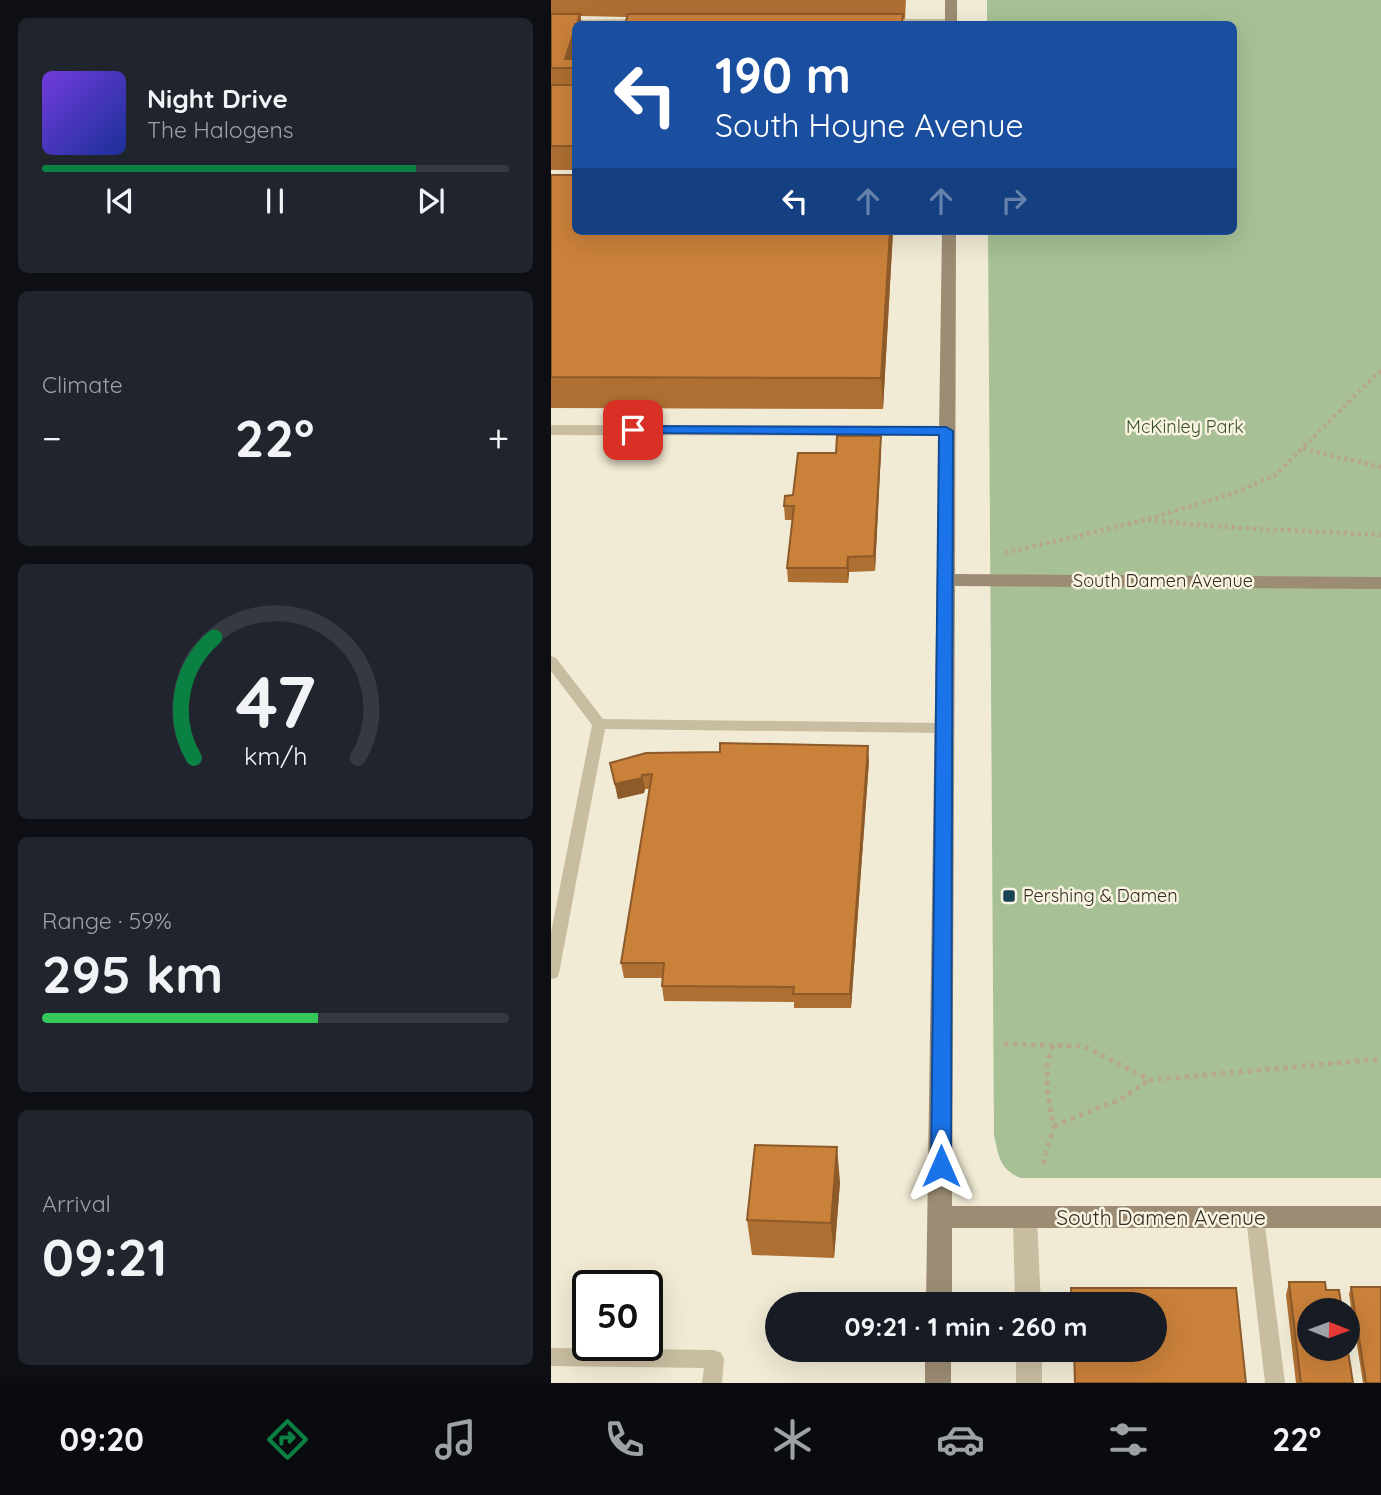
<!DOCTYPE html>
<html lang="en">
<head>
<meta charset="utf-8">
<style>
	body { margin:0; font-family:Quicksand,sans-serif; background:#20242c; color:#f1f3f6; height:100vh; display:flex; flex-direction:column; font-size:26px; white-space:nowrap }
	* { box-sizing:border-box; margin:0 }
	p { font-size:23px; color:#9ea1a6 }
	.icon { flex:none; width:38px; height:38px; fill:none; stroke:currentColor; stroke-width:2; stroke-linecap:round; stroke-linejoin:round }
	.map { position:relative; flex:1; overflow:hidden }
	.drawer { display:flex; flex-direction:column; gap:18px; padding:18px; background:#0d0f14; width:551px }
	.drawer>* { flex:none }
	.banner { position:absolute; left:21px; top:21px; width:665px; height:214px; border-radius:10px; box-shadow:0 7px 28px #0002; background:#1a4fa0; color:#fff; overflow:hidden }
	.needle { width:46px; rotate:91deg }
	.controls { position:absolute; left:746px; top:1298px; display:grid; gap:14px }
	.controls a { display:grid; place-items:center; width:63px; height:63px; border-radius:50%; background:#171b24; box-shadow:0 7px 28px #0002; font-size:35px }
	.speed { position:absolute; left:21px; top:1270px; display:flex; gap:14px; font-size:35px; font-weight:700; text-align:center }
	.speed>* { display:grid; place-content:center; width:91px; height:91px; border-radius:50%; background:#171b24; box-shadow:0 7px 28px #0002; line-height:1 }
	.speed .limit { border:4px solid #111; border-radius:10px; background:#fff; color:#111 }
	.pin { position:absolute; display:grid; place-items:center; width:60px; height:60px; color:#fff; margin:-30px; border-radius:14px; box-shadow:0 4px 10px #0006 }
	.me { position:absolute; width:77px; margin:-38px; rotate:0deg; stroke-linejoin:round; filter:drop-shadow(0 0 5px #0008) }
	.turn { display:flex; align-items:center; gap:24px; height:147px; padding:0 28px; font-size:32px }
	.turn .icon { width:91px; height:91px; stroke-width:2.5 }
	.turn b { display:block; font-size:49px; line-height:60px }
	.lanes { display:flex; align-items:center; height:66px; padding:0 28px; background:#0003; justify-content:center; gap:35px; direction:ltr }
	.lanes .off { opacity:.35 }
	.big { font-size:52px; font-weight:700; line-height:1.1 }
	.drawer .widget { flex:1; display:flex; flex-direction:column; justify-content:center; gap:10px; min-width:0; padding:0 24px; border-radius:10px; background:#20242c }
	.drawer .dial { align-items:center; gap:0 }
	.dial svg { height:182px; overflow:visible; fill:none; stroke:#363941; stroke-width:7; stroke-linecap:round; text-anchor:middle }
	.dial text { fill:#f1f3f6; stroke:none }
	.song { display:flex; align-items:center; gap:21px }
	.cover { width:84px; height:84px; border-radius:10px; background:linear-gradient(135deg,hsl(260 70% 55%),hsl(230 70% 35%)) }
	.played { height:7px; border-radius:4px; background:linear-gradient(90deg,#0b8043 80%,#363941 80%) }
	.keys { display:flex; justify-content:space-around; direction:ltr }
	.heat { display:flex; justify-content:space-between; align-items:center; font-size:38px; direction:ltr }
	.charge { height:10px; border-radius:5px; background:linear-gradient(90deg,#34c759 59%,#363941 0) }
	.trip { position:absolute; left:214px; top:1292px; width:402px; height:70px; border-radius:35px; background:#171b24; box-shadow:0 7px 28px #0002; font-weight:700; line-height:70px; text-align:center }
	.dock { display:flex; height:112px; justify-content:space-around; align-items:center; background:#090b0e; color:#9ea1a6 }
	.dock .icon { width:49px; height:49px }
	.dock .current { color:#0b8043 }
	.dock b { font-size:32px; color:#f1f3f6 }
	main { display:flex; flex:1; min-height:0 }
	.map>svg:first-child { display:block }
</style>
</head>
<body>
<main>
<section class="drawer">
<div class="widget">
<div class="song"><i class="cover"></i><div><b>Night Drive</b><p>The Halogens</p></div></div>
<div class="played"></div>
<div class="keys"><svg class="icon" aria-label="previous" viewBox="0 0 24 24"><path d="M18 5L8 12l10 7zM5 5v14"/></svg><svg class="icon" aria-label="pause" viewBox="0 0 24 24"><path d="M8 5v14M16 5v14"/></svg><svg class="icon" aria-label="next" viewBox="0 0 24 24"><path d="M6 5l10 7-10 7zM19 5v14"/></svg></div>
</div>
<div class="widget"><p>Climate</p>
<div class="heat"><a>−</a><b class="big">22°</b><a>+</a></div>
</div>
<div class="widget dial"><svg viewBox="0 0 100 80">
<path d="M14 69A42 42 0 1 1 86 69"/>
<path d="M14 69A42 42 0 0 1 23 16" stroke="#0b8043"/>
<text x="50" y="56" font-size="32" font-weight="700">47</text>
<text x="50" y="72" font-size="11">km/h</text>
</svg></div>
<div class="widget"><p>Range · 59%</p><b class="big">295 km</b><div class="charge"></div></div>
<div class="widget"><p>Arrival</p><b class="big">09:21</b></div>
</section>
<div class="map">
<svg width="830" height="1383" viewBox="0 0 830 1383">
	<rect width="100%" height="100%" fill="#f1ebd5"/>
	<!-- green -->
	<path fill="#a7c095" d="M436,0H830V1178H469C448,1168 448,1157 443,1135L437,231H682V24H436Z"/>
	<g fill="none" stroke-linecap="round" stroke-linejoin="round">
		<!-- path-far1 -->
		<g stroke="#b5a88c" stroke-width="4.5" stroke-dasharray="3.5 3.5" stroke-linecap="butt">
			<polyline points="752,449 830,467"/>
			<polyline points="597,520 672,527 830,535"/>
			<polyline points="454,553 594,520 675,496 723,476 830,370"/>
		</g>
		<!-- path -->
		<g stroke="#b5a88c" stroke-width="5" stroke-dasharray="4.5 4.5" stroke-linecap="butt">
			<polyline points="453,1044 532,1046 599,1080 830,1059"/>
			<polyline points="503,1126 570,1099 598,1080"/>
			<polyline points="492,1164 503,1126 497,1098 496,1064 503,1044"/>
		</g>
		<!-- service -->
		<g fill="#c9bda1" fill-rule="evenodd">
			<polygon points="0,656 5,658 52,719 392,723 399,728 392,733 54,729 8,973 6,978 0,979 0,932 41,725 0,671"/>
			<polygon points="704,1210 710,1212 713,1218 734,1383 714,1383 695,1218 698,1212"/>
			<polygon points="0,1348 163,1350 170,1353 173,1359 171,1383 151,1383 153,1368 0,1366"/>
		</g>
		<!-- minor -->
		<g fill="#c9bda1" fill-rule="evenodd">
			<polygon points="98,19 102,20 103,24 24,24 24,27 0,28 0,20"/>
			<polygon points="327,19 400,19 406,23 322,24 323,20"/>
			<polygon points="0,425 395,426 403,431 395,436 0,435"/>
			<polygon points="474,1208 483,1211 486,1219 490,1304 464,1304 462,1219 465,1211"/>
			<rect x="465" y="1349" width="26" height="34"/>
		</g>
		<!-- secondary -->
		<g fill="#9c8c73" fill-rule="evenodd">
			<rect x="394" y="0" width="12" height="24"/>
			<polygon points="391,231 405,231 404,574 830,577 830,589 404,586 401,1206 830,1206 830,1228 401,1228 401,1304 375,1304"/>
			<rect x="374" y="1349" width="26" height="34"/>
		</g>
	</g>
	<!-- wall -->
	<g fill="#ae6f32">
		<polygon points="0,0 355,0 354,19 352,19 352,24 74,24 76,17 30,16 24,24 24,170 0,170"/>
		<polygon points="0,175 342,231 332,409 0,408"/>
		<polygon points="330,436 330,451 324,571 298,572 297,583 237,582 236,568 242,520 234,520 233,506 242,495 285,453"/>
		<polygon points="318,761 300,1008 243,1008 243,1002 113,1001 111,986 111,978 73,978 70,963 98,789 94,789 93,793 67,799 59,763"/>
		<polygon points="289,1182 283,1258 201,1255 196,1220"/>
		<polygon points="738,1282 802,1383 745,1383 735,1295"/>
		<polygon points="800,1287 830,1383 812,1383 798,1294"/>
	</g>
	<!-- shaded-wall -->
	<g fill="#8d5a29">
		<polygon points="29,14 31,24 26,24"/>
		<polygon points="24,28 24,61 14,59"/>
		<polygon points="339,231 342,231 332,409 330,378"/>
		<polygon points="330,436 330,451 324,571 323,556"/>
		<polygon points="297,557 298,572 297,583 296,568"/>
		<polygon points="317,746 318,761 300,1008 299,994"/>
		<polygon points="91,775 94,789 93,793 67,799 64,784"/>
		<polygon points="286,1147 289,1182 283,1258 280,1223"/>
	</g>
	<!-- building -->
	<g fill="#ca813a" stroke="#8d5a29" stroke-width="2">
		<polygon points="0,14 29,14 26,24 24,24 24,28 14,59 24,59 24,68 0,68"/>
		<polygon points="77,14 352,14 351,24 74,24"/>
		<rect x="0" y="85" width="24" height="61"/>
		<polygon points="0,175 24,175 24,231 339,231 330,378 0,377"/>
		<polygon points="286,436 330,436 323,556 297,557 296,568 236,568 243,506 233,506 234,496 242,495 247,453 285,453"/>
		<polygon points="169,743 317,746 299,994 242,994 243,987 111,986 113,963 70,963 101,774 91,775 91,778 64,784 59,763 95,753 169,752"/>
		<polygon points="204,1145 286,1147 280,1223 196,1220"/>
		<polygon points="738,1282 774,1282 775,1290 788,1290 791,1311 758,1311 758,1349 796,1349 796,1345 802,1383 750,1383"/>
		<polygon points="800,1287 830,1287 830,1383 815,1383"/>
		<polygon points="520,1288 685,1288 695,1383 524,1383 523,1349 604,1349 604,1304 521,1304"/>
	</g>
	<!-- route -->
	<polygon fill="#1a73e8" stroke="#114b97" stroke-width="2" points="82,426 395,427 402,431 400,1166 397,1172 390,1175 383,1172 380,1166 388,435 77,433 75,430"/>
	<!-- markers -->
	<rect fill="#194255" stroke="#f9f4e1" stroke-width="2.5" x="451" y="889" width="14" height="14" rx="3.5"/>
	<g text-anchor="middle" stroke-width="5" stroke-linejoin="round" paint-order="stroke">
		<!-- park labels -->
		<g font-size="18" fill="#385227" stroke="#f9f4e1">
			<text x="634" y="433">McKinley Park</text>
		</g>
		<!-- street labels -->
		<g font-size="18" fill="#332d24" stroke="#f9f4e1">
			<text x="612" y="587">South Damen Avenue</text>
		</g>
		<!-- poi labels -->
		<g font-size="18" fill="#332d24" stroke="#f9f4e1" text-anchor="start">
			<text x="472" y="902">Pershing &amp; Damen</text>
		</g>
		<!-- near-street labels -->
		<g font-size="21" fill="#332d24" stroke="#f9f4e1">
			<text x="610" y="1225">South Damen Avenue</text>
		</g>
	</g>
</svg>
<div class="controls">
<a><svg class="needle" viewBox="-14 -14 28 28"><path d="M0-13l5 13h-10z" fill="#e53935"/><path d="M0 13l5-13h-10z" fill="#9ea1a6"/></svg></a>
</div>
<div class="speed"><div class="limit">50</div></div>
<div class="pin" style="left:82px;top:430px;background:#d93025"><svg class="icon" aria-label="arrive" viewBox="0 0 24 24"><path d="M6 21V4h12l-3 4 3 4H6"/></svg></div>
<svg class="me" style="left:390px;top:1166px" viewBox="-20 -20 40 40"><path d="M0-17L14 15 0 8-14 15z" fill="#1a73e8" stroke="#fff" stroke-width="4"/></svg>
<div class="trip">09:21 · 1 min · 260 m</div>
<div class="banner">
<div class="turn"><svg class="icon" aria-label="left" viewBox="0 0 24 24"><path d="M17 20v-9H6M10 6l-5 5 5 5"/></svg><div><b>190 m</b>South Hoyne Avenue</div></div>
<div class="lanes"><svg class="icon" aria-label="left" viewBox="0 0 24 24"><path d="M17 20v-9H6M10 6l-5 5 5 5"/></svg><svg class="icon off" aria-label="ahead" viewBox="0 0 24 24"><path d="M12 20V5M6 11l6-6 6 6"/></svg><svg class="icon off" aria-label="ahead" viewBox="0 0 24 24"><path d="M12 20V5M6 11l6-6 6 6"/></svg><svg class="icon off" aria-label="right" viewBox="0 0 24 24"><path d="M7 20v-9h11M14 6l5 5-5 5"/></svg></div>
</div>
</div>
</main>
<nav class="dock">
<b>09:20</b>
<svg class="icon current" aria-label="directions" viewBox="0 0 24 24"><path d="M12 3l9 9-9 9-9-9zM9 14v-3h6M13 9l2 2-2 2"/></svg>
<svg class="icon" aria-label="music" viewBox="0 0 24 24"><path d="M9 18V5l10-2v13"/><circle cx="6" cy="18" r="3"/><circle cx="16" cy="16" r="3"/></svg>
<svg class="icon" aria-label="phone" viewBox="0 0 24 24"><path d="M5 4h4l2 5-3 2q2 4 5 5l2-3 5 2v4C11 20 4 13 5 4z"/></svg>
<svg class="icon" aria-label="climate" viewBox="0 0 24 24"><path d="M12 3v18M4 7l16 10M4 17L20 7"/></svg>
<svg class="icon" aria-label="car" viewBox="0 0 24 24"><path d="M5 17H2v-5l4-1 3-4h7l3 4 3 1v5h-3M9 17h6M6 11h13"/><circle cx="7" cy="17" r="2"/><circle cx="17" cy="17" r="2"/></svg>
<svg class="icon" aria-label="filters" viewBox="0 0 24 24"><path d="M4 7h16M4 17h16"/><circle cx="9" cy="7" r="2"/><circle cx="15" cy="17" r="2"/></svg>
<b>22°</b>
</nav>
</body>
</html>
